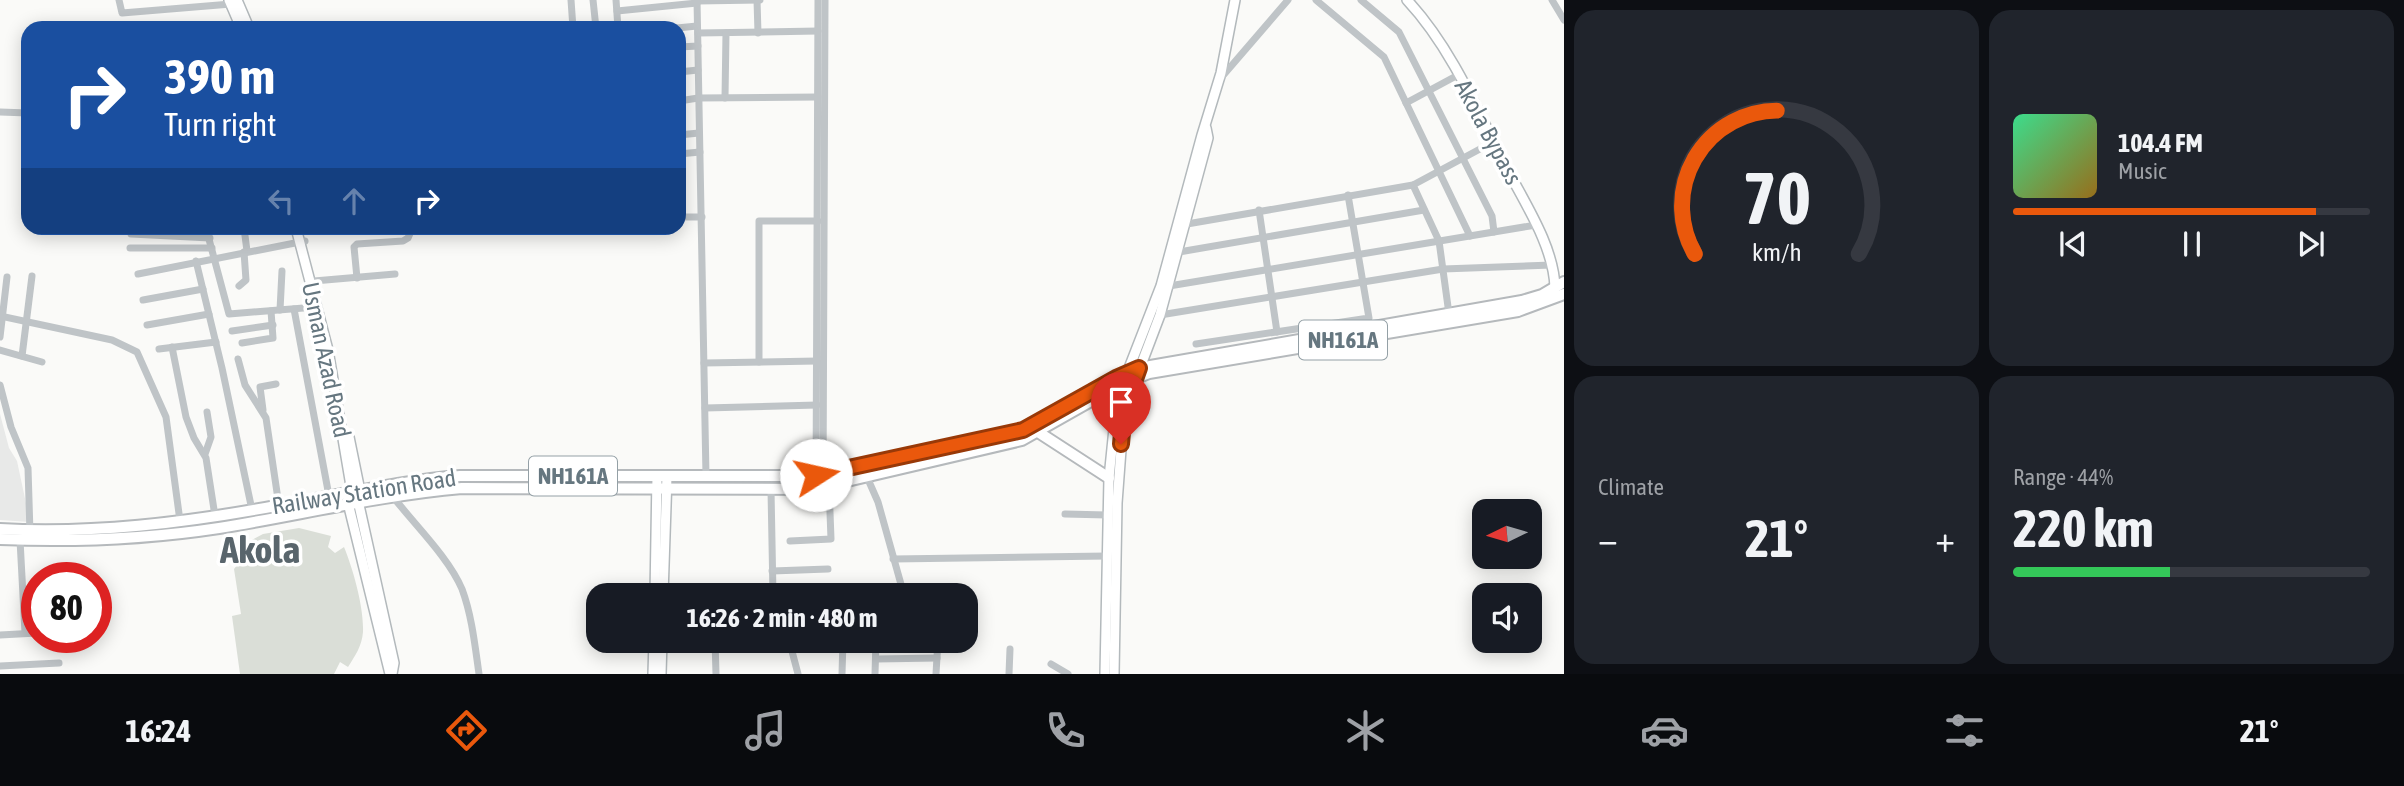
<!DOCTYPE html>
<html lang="en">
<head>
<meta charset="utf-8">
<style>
	body { margin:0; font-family:"Asap Condensed",sans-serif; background:#20242c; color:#f1f3f6; height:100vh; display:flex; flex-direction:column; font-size:26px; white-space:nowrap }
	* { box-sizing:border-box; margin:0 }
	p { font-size:23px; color:#9ea1a6 }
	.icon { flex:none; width:38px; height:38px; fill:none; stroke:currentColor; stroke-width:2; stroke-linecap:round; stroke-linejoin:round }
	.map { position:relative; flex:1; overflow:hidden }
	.side { display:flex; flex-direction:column; gap:10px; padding:10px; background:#0d0f14; width:840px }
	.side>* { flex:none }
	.banner { position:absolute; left:21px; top:21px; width:665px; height:214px; border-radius:21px; box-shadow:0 4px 18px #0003; background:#1a4fa0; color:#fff; overflow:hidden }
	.needle { width:46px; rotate:265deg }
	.controls { position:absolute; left:1472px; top:499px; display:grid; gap:14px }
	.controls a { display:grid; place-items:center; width:70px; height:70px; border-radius:14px; background:#171b24; box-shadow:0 4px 18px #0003; font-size:35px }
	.speed { position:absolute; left:21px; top:562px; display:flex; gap:14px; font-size:35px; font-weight:700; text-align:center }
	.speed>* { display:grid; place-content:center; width:91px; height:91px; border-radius:50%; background:#171b24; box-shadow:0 4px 18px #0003; line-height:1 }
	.speed .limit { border:10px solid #d22; background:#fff; color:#111 }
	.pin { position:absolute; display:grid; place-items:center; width:60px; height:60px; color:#fff; margin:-72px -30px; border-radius:50% 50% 50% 0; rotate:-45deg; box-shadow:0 0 7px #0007 }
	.pin .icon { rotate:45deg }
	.me { position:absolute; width:77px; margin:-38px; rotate:80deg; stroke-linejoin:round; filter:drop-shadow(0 0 5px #0008) }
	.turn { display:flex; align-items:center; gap:24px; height:147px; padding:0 28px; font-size:32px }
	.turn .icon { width:91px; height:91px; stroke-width:2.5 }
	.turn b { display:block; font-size:49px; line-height:60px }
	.lanes { display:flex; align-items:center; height:66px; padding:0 28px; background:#0003; justify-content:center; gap:35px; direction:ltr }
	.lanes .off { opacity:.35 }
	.big { font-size:52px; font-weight:700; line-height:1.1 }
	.side .tile { flex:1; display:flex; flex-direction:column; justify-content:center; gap:10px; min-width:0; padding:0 24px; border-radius:21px; background:#20242c }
	.side .dial { align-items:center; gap:0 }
	.dial svg { height:182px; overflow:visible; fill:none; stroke:#363941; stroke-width:7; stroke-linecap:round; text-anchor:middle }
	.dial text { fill:#f1f3f6; stroke:none }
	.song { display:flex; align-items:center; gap:21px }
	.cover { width:84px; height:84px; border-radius:10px; background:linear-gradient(135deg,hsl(150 70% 55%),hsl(40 70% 35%)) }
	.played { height:7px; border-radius:4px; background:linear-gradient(90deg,#ea580c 85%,#363941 85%) }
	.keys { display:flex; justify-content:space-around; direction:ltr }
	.heat { display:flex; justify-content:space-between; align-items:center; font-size:38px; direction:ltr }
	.charge { height:10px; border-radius:5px; background:linear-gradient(90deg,#34c759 44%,#363941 0) }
	.side .tiles { flex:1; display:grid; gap:10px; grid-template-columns:repeat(2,1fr) }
	.trip { position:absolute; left:586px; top:583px; width:392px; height:70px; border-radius:21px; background:#171b24; box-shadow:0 4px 18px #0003; font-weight:700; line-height:70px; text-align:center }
	.tab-bar { display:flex; height:112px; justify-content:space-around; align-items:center; background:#090b0e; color:#9ea1a6 }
	.tab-bar .icon { width:49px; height:49px }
	.tab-bar .current { color:#ea580c }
	.tab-bar b { font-size:32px; color:#f1f3f6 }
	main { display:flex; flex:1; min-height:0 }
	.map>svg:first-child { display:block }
</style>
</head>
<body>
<main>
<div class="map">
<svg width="1564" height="674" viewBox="0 0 1564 674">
	<rect width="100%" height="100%" fill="#fafaf8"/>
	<!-- built -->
	<polygon fill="#e8e9e8" points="0,414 9,448 17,461 30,522 0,520"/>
	<!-- green -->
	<path fill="#daded7" d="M299,528L331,536L328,547L335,553L344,547C353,569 364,607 363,632C362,646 355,656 348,667L340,662L334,674H240L232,616L241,614L234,569L243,558L235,549L263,534Z"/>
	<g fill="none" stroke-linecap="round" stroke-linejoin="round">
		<defs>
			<g id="major">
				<polyline points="229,0 241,28"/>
				<polyline points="237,0 249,28"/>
				<path d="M1407,0C1450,46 1477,109 1505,165C1524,202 1554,246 1555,288"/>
				<polyline points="296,228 328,350 352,492 349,507 390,674"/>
				<polyline points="349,437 360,491 359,505 394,663 392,674"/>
				<polyline points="655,595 657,476"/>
				<polyline points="663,595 667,476"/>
				<polyline points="653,674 654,640"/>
				<polyline points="661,674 662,640"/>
				<polyline points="1105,674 1109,478 1117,399 1161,286 1202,135 1221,73 1235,0"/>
				<polyline points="1114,674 1117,503 1124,410 1160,315 1208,138 1206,128"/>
			</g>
			<g id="highway">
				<polyline points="1035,430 1109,478"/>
				<path d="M0,529C93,534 184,523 276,506C337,496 398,481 460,476H813L1023,430L1116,378L1139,368L1522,301L1542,295L1564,282"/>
				<path d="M0,539C73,542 147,539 219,528C299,515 381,495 462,488L813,489L1022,440L1121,384L1149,373L1518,311L1564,294"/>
			</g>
		</defs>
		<!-- major casing -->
		<use href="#major" stroke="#b3b9bc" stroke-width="12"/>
		<!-- highway casing -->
		<use href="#highway" stroke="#b5b9bc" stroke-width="14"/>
		<!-- minor -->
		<g stroke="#bfc4c7" stroke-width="7">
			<polyline points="119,0 122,13 231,4"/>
			<polyline points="571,0 573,28"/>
			<polyline points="593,0 596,28"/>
			<polyline points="616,0 618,28"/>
			<polyline points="697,0 706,476"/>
			<polyline points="757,0 758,33"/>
			<polyline points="1316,0 1384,57 1470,236"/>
			<polyline points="1361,0 1399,32 1492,216 1494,232"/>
			<polyline points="1552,0 1564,20"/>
			<polyline points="697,1 760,0"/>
			<polyline points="617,11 697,3"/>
			<polyline points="677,28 697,26"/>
			<polyline points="698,33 818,31"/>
			<polyline points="679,47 698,46"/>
			<polyline points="679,72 698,70"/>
			<polyline points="1220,79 1288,0"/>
			<polyline points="725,98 726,33"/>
			<polyline points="679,101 698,98 818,97"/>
			<polyline points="1406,103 1458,75"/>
			<polyline points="0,112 28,113"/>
			<polyline points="679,135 699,133"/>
			<polyline points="679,154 700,152"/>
			<polyline points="1413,185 1439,241 1449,314"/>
			<polyline points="1259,210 1277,332"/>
			<polyline points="679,217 702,217"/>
			<polyline points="1187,224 1413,185 1493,142"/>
			<polyline points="206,228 229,314 316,307"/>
			<polyline points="244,228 247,251"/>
			<polyline points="131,234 210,238"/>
			<polyline points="130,248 212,248"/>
			<polyline points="1179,252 1424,210"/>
			<polyline points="196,261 222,368 252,510"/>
			<polyline points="138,274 305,241"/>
			<polyline points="357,278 354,247 357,244 403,241 408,238 411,231 472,228"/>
			<polyline points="314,281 395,274"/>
			<polyline points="239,286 246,280 244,252"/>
			<polyline points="1169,286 1536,225"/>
			<polyline points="143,300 203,289"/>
			<polyline points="294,309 329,496"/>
			<polyline points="280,310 282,271"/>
			<polyline points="1160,315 1443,269 1552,265"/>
			<polyline points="0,316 112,340 137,352 166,417 180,521"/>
			<polyline points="147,325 209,314"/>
			<polyline points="232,331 273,325"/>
			<polyline points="0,337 7,277"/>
			<polyline points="242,343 273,338 271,311"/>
			<polyline points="1196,344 1369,318 1348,195"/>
			<polyline points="172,347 186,417 194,438 206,458 215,516"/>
			<polyline points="159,349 216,342"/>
			<polyline points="0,350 42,362"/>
			<polyline points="22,356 32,276"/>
			<polyline points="238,359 245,385 266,418 279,506"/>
			<polyline points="759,362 759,221 818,221"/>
			<polyline points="704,363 817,361"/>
			<polyline points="0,385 11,427 28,468 30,533"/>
			<polyline points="705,408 817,405"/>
			<polyline points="263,410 260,387 276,384"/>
			<polyline points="205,454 211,437 207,412"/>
			<polyline points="867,477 878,502 904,595"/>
			<polyline points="823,487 825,0"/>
			<polyline points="816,488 818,0"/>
			<polyline points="771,490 773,595"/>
			<path d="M394,498C415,525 449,558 462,589C472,616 475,646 479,674"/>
			<polyline points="1065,514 1107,515"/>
			<polyline points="20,540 25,633"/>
			<polyline points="790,541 831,539 829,486"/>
			<polyline points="893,559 1107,556"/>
			<polyline points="772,571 828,569"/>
			<polyline points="0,635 37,633"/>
			<polyline points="715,640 716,674"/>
			<polyline points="789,640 798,674"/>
			<polyline points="876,659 937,658"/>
			<polyline points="1051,664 1068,674"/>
			<polyline points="0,666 59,663"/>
			<polyline points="842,674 843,640"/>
			<polyline points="875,674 876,640"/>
			<polyline points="936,674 938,640"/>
			<polyline points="1009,674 1010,649"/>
		</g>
		<!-- major -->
		<use href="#major" stroke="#fff" stroke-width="9"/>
		<!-- highway -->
		<use href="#highway" stroke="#fff" stroke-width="10"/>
	</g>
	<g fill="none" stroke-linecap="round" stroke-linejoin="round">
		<defs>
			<polyline id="route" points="816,475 1023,430 1116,378 1139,368 1124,410 1121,444"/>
		</defs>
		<!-- route casing -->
		<use href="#route" stroke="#983908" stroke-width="18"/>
		<!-- route -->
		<use href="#route" stroke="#ea580c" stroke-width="12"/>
	</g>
	<g text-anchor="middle" stroke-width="7" stroke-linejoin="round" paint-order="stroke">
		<!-- shield labels -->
		<g fill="#fff" stroke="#94a0a6" stroke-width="2">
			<rect x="1299" y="320.5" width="88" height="39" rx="5"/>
			<rect x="529" y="456.5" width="88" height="39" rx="5"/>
		</g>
		<g font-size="23" font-weight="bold" fill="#667780">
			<text x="1343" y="348">NH161A</text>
			<text x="573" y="484">NH161A</text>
		</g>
		<!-- street labels -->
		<g font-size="24" fill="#667780" stroke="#fff">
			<text transform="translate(1488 132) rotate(62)" y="8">Akola Bypass</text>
			<text transform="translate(326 360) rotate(78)" y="8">Usman Azad Road</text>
			<text transform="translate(364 492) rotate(-9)" y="8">Railway Station Road</text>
		</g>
		<!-- town labels -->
		<g font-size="38" font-weight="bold" fill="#59656c" stroke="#fff">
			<text x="260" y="563">Akola</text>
		</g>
	</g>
</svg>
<div class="controls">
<a><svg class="needle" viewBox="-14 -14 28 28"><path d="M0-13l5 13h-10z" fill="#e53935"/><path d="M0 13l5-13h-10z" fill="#9ea1a6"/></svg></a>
<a><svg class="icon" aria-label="sound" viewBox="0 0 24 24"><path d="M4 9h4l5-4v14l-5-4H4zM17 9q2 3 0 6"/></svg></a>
</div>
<div class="speed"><div class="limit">80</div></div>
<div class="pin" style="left:1121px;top:444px;background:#d93025"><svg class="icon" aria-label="arrive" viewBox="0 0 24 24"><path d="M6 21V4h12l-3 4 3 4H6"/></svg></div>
<svg class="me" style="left:816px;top:475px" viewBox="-20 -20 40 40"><circle r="19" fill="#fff"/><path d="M0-13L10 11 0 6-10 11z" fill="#ea580c"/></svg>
<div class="trip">16:26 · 2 min · 480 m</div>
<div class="banner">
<div class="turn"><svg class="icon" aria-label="right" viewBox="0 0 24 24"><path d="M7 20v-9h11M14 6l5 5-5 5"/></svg><div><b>390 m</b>Turn right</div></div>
<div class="lanes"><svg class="icon off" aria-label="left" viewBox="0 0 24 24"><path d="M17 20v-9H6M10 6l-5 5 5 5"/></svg><svg class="icon off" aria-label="ahead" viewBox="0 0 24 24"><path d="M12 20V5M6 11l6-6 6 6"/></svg><svg class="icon" aria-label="right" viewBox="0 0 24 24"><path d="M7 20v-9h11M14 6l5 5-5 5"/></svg></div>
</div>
</div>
<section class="side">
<div class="tiles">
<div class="tile dial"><svg viewBox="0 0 100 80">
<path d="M14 69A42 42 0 1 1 86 69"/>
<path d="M14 69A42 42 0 0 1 50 6" stroke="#ea580c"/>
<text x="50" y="56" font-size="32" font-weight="700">70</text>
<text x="50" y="72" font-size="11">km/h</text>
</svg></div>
<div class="tile">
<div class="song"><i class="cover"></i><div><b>104.4 FM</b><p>Music</p></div></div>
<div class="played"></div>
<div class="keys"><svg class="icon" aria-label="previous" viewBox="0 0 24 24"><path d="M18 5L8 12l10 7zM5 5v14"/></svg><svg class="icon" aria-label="pause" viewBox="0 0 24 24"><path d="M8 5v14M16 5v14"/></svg><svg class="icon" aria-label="next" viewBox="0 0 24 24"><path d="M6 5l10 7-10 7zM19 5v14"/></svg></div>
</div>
<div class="tile"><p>Climate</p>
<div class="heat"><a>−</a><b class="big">21°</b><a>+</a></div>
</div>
<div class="tile"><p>Range · 44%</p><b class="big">220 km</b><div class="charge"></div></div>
</div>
</section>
</main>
<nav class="tab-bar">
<b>16:24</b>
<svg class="icon current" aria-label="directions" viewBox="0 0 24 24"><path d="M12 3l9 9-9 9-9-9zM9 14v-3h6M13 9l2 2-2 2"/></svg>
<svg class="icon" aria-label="music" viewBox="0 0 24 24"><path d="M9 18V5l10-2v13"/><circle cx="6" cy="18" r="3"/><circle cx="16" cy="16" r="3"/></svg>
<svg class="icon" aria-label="phone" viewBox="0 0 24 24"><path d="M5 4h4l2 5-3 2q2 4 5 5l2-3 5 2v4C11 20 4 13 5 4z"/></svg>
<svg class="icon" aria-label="climate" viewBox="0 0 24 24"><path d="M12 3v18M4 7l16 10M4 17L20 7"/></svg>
<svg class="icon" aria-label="car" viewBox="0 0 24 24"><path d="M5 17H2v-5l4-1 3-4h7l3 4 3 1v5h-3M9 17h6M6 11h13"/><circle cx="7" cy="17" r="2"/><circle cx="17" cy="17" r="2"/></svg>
<svg class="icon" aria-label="filters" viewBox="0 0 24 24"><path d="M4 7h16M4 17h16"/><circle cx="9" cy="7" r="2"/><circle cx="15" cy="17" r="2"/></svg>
<b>21°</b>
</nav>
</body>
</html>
